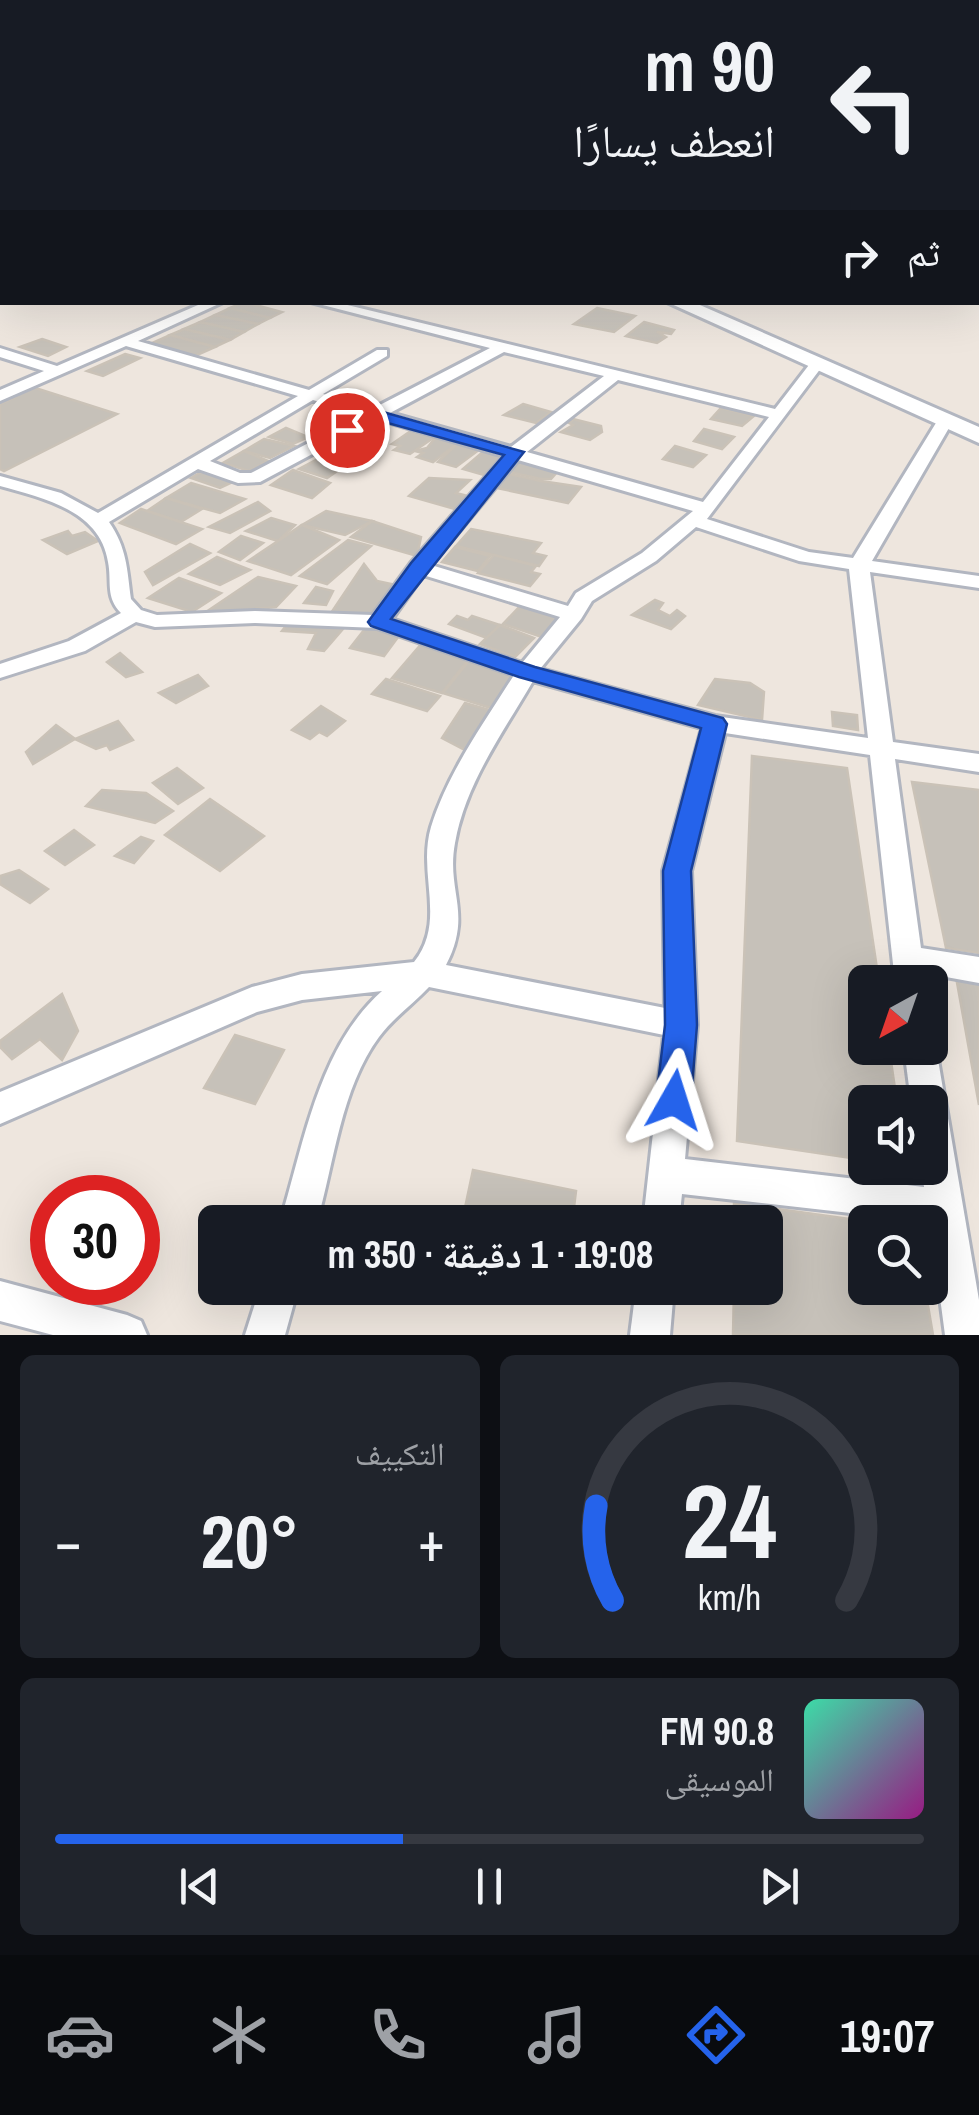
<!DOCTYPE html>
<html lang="ar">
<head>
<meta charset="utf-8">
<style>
	body { margin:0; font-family:"Archivo Narrow","Noto Naskh Arabic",sans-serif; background:#20242c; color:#f1f3f6; direction:rtl; height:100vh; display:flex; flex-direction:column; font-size:38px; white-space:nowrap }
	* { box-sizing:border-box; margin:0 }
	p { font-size:32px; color:#9ea1a6 }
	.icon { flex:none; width:55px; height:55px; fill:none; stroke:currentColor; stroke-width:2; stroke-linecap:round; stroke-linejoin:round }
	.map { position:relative; height:1335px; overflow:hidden; direction:ltr }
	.panel { display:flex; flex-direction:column; gap:20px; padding:20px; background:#0d0f14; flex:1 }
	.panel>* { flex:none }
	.hud { position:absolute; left:0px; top:0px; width:980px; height:305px; box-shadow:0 10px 40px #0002; direction:rtl; background:#171b24; color:#f1f3f6; overflow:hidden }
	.needle { width:65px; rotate:220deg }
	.fabs { position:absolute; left:848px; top:965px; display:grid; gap:20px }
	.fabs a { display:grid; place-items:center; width:100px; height:100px; border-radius:15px; background:#171b24; box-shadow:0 10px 40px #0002; font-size:50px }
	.speed { position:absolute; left:30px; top:1175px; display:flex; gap:20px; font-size:50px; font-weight:700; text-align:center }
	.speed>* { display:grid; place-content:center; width:130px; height:130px; border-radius:50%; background:#171b24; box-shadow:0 10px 40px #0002; line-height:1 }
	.speed .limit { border:15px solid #d22; background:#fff; color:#111 }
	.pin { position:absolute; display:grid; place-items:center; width:85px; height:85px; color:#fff; margin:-42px; border:5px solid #fff; border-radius:50%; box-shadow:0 2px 10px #0007 }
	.me { position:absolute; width:110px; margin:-55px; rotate:6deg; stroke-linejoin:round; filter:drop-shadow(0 0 8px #0008) }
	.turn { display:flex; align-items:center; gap:35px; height:210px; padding:0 40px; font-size:45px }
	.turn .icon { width:130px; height:130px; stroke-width:2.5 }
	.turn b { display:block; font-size:70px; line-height:85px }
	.then { display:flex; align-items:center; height:95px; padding:0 40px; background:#0003; gap:20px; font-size:38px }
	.big { font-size:75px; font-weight:700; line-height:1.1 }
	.panel .card { flex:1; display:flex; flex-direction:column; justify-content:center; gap:15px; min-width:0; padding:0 35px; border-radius:15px; background:#20242c }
	.panel .dial { align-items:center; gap:0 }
	.dial svg { height:260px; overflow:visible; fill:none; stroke:#363941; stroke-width:7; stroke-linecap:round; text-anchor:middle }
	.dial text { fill:#f1f3f6; stroke:none }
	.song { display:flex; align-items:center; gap:30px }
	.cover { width:120px; height:120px; border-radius:15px; background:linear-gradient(135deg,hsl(160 70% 55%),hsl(310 70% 35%)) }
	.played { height:10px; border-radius:5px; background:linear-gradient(90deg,#2563eb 40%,#363941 40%) }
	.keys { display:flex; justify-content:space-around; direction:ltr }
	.heat { display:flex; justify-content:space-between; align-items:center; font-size:55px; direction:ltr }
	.panel .tiles { flex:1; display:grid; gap:20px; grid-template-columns:1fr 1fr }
	.card:last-child { grid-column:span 2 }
	.trip { position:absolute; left:198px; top:1205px; width:585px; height:100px; border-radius:15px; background:#171b24; box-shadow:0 10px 40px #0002; font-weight:700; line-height:100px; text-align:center; direction:rtl }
	.tabs { display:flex; height:160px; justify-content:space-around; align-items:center; background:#090b0e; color:#9ea1a6 }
	.tabs .icon { width:70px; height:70px }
	.tabs .on { color:#2563eb }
	.tabs b { font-size:45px; color:#f1f3f6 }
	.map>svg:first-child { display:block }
</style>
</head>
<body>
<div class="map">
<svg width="979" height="1335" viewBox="0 0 979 1335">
	<rect width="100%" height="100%" fill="#eee6de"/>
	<!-- building -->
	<g fill="#c6c1b9" stroke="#cac2b7" stroke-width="2.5">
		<polygon points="244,302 282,312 270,318 230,308"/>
		<polygon points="230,308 270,318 258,324 215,315"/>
		<polygon points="597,308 635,316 614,332 574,324"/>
		<polygon points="215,315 258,324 244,332 200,322"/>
		<polygon points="200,322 244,332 230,340 184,329"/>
		<polygon points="644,322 674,330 671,334 657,332 666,337 657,343 626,336"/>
		<polygon points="184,329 230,340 215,347 170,335"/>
		<polygon points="170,335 215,347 195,356 150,344"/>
		<polygon points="42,339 66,347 48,356 20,347"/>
		<polygon points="125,354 140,358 103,376 87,371"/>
		<polygon points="29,386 117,414 4,471 0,469 0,404 15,397 8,394"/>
		<polygon points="523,404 551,412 536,423 504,415"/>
		<polygon points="721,408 754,416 742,426 711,419"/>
		<polygon points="573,419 601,426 602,432 590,440 561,432 573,425 569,423"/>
		<polygon points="286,428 308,437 293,444 269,437"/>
		<polygon points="704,429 734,437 722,449 694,441"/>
		<polygon points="412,430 436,436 410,454 394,450 400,446 392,444"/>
		<polygon points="436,437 458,443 433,462 417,457 423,453 415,451 427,448"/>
		<polygon points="264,439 294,446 270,458 244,451"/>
		<polygon points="357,439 381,446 367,455 343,447"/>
		<polygon points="458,443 480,449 456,467 438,462"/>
		<polygon points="675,446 706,455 693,467 663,459"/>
		<polygon points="485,450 510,456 488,476 463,469"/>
		<polygon points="244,451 268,461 249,471 223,463"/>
		<polygon points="337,451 360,458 346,466 325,459"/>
		<polygon points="318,459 340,469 327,478 299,469"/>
		<polygon points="518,462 558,471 551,479 541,479 509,472"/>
		<polygon points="210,467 237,480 220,488 191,478"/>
		<polygon points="293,470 330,483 312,498 271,485"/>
		<polygon points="505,473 541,481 581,487 568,503 492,487"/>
		<polygon points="429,478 470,480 456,493 475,498 462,511 409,496"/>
		<polygon points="191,483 245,499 220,513 166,498"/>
		<polygon points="166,498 202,509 181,522 147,511"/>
		<polygon points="258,502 270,511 230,533 209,527"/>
		<polygon points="141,509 147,511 202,529 176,544 120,523"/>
		<polygon points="326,511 372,521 345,535 302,525"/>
		<polygon points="271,518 295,525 278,541 246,531"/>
		<polygon points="372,521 421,537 417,556 351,537"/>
		<polygon points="302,525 339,540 291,575 248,561"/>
		<polygon points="471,529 541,543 533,553 546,556 539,566 456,546"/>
		<polygon points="68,531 72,536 85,532 98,541 67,554 43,540"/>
		<polygon points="241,536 263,543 240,560 219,552"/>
		<polygon points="348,540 371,546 327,584 300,576"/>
		<polygon points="190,544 210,553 153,585 145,572"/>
		<polygon points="455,547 490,556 478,571 442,562"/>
		<polygon points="494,555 536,566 531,572 540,574 530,586 478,573"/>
		<polygon points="217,557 250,570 220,585 189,574"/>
		<polygon points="364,564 377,581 401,586 383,614 331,613"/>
		<polygon points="258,577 296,586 276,607 203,614"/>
		<polygon points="179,578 221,593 192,612 148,598"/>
		<polygon points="316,587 333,591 326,605 304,603"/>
		<polygon points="655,600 663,603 658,610 670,616 677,610 685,616 671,629 632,615"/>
		<polygon points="522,604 563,617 545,638 503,624"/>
		<polygon points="457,616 468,620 472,616 500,625 487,638 449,624"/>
		<polygon points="289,622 343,629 324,651 308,649 316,633 282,631"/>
		<polygon points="368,625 401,633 384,656 350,648"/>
		<polygon points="500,625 534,638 515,657 480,644"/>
		<polygon points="423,642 471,656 442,693 392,678"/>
		<polygon points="120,653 142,672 126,677 107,662"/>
		<polygon points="472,657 517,671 491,708 443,693"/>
		<polygon points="198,675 208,686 176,703 159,693"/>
		<polygon points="386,679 440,696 427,711 372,694"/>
		<polygon points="715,679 750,683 764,692 762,720 698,705"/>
		<polygon points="465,703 493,711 467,751 442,738"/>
		<polygon points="321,706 345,721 327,736 319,732 310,739 292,730"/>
		<polygon points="832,712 857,715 858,730 833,726"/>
		<polygon points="118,721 133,740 110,750 107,745 96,749 75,739"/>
		<polygon points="56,725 75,739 33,764 26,752"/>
		<polygon points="752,756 847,768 879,982 865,982 865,1048 889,1048 897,1102 865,1102 865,1160 737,1141"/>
		<polygon points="177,768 203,788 178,804 153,783"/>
		<polygon points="912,782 979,790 979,953 946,948"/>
		<polygon points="102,790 146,793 173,811 155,823 86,806"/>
		<polygon points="210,799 264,836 220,871 165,835"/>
		<polygon points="74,830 94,845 65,865 45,851"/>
		<polygon points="141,837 153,841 134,863 115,856"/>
		<polygon points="19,870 48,889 30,903 0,884 0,876"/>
		<polygon points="956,977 979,981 979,1105"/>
		<polygon points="62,994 78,1031 62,1060 40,1039 12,1059 0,1047 0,1041"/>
		<polygon points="235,1035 284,1050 255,1104 204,1088"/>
		<polygon points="473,1170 576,1191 574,1207 601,1213 600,1222 462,1222"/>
		<polygon points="734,1203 871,1222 865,1222 865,1288 925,1288 933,1335 733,1335 734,1288 765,1288 765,1222 734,1222"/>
	</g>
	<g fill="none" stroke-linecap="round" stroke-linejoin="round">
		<defs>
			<g id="street">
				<polygon points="2,171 2,177 0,178 0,172"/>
				<rect x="0" y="223" width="2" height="6"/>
				<path d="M205,302H223L138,341L309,390L377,350H387V356L323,394L374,408L490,348L311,302H335L775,409L812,361H822L824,364L707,519L809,552L853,558L939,418H951L953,421L872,561L979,576V588L870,572L893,742L979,754V772L895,759L921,948L979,957V983L924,973L925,982H895L870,755L725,733L691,871L697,1025L685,1159L924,1187L921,1168H930V1102H911L904,1048H930L931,1038L936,1048L979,1300V1335H945L930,1222L682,1194L679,1222H643L664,1035L429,987C413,1004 393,1018 379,1037C341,1088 334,1163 317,1222H280C304,1144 318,1048 382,991L302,1000L257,1012L0,1124V1092L252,987L302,974L414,962C447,921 417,874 431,827C448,772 484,723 514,675L377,628L255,623L155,627L136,622L85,651L0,678V664L69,641L121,613C105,597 112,582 108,562C100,510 43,498 0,486V476L61,493L98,513L298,396L126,346L0,401V390L44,371L0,357V348L57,366ZM504,352L604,376L511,447L390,413ZM618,380L769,417L703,502L527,452ZM313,400L362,415L251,473H240L210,461ZM378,419L504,456L411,563L373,615L255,611L157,615L141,610L131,599C127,569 127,548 109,522L198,469L238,483L260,482ZM518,460L693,511L642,553L576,593L568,606L431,565ZM696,527L799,561L849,569L868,738L715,716L540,669L581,619L592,601L656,561ZM423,575L560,617L522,663L392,619ZM533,681L702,728L663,871L665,1008L446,965C473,913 446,892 455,843C465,784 504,731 533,681Z"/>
				<polygon points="0,1281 127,1315 141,1321 147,1335 53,1335 0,1321"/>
				<polygon points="260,1288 298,1288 285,1335 245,1335"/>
				<polygon points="636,1288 674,1288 670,1335 630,1335"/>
			</g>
			<polygon id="secondary" points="667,302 693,302 979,427 979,443"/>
		</defs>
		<!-- street casing -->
		<use href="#street" stroke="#b2b6c0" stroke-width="6"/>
		<!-- secondary casing -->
		<use href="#secondary" stroke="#b2b6c0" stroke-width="6"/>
		<!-- street -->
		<use href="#street" fill="#fff" fill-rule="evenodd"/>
		<!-- secondary -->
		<use href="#secondary" fill="#fff" fill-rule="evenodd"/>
	</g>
	<!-- sky -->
	<linearGradient id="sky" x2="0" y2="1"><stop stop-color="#77c3ec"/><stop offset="0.45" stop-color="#f7f4f0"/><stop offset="1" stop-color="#f7f4f0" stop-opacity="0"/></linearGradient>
	<rect width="979" height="342" fill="url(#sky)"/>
	<!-- route -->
	<polygon fill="#2563eb" stroke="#184099" stroke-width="2.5" points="376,410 524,452 391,619 535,667 723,718 727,724 691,871 697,1025 691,1100 686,1111 674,1115 661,1111 656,1100 665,1025 663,871 701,728 519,677 371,626 368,622 411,563 504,455 377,420 353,433 339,430"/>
</svg>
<div class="fabs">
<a><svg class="needle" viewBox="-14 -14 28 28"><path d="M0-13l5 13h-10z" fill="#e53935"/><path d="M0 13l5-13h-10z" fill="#9ea1a6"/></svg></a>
<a><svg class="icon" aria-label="sound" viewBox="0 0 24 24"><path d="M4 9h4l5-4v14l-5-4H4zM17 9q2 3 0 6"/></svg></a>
<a><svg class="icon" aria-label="search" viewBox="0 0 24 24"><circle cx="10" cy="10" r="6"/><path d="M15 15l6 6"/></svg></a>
</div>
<div class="speed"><div class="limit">30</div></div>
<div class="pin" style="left:347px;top:430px;background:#d93025"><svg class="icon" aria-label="arrive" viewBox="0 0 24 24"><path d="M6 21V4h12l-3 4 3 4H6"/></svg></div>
<svg class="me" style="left:674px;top:1100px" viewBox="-20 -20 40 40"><path d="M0-17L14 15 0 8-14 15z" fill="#2563eb" stroke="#fff" stroke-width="4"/></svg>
<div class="trip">19:08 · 1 دقيقة · 350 m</div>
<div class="hud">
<div class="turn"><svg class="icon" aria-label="left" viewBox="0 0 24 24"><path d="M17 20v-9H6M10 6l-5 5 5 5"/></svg><div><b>90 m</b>انعطف يسارًا</div></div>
<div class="then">ثم<svg class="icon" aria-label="right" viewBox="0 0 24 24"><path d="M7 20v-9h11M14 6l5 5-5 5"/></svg></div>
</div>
</div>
<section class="panel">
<div class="tiles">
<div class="card dial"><svg viewBox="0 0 100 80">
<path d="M14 69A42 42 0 1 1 86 69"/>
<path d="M14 69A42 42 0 0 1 9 40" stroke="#2563eb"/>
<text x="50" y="56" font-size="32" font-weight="700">24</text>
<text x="50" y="72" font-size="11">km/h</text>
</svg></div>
<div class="card"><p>التكييف</p>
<div class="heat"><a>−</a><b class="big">20°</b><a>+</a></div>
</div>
<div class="card">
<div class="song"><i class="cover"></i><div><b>90.8 FM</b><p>الموسيقى</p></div></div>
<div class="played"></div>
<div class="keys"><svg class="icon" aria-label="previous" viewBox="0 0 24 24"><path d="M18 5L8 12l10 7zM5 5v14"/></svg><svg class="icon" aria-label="pause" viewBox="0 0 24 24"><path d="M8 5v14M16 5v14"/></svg><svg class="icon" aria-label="next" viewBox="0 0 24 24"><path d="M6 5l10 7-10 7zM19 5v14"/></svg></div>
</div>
</div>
</section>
<nav class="tabs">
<b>19:07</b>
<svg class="icon on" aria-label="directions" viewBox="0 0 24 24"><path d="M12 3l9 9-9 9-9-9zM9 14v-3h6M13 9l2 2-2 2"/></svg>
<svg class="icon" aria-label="music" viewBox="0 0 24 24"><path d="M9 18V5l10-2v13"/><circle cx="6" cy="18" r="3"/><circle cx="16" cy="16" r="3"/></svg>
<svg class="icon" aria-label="phone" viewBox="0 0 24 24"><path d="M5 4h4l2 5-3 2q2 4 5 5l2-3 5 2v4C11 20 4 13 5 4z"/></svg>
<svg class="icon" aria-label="climate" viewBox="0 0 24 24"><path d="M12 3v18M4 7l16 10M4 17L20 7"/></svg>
<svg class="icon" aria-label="car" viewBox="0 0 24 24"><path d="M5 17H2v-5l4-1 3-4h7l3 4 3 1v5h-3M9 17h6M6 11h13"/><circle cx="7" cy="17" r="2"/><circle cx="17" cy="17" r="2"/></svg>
</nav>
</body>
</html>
